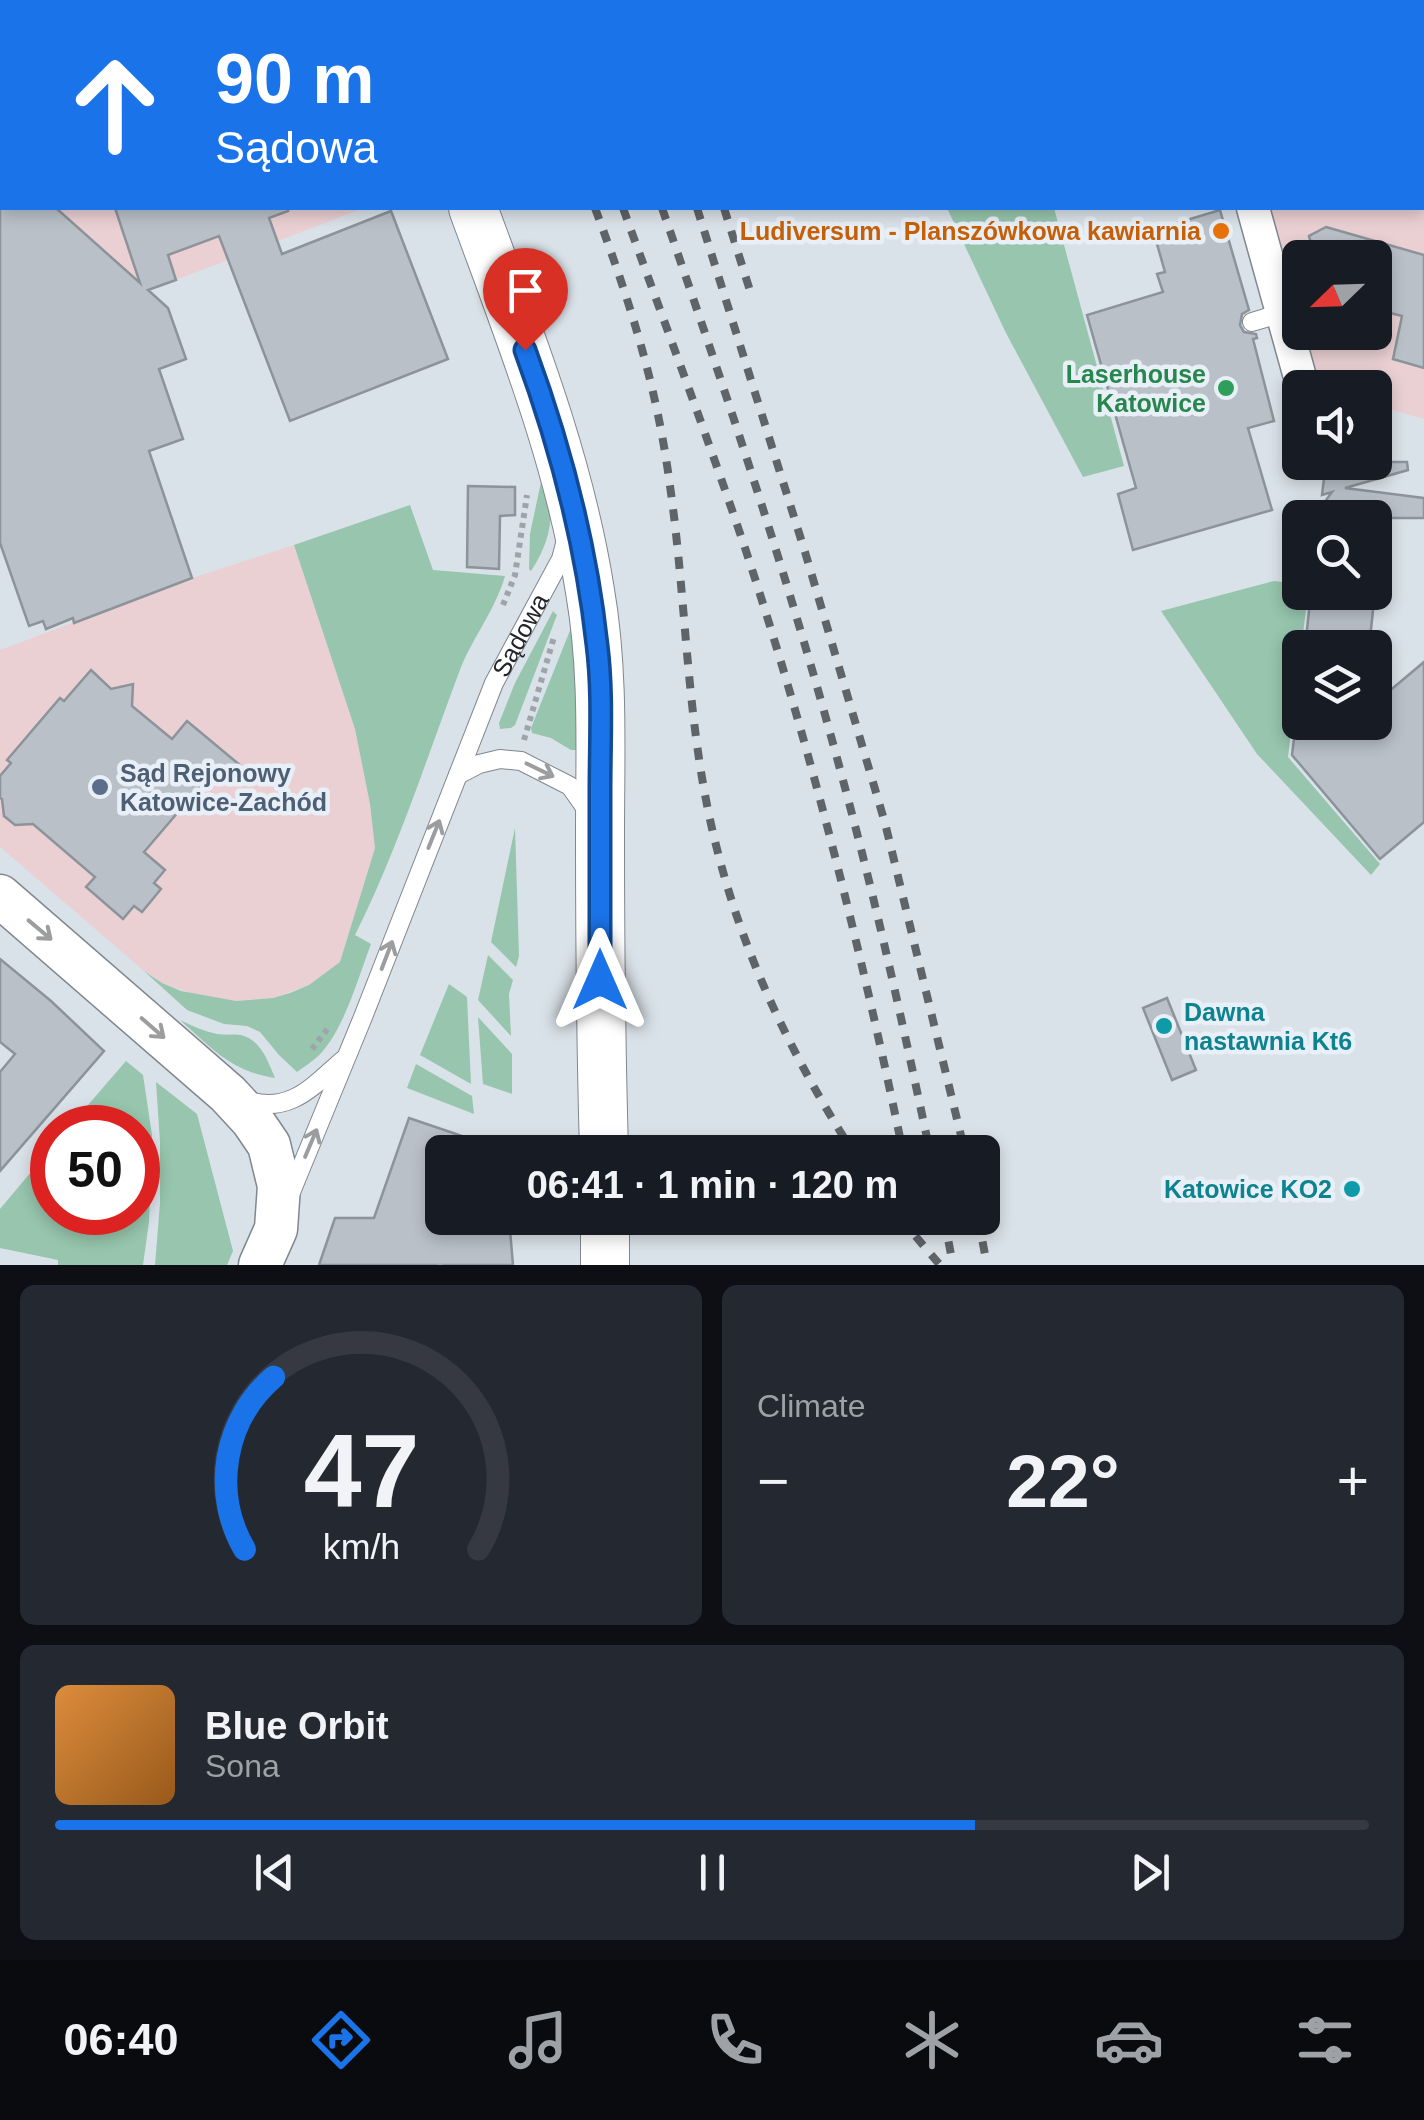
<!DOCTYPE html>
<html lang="en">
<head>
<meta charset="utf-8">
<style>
	body { margin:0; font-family:Helvetica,sans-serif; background:#242831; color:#f1f3f6; height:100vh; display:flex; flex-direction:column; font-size:38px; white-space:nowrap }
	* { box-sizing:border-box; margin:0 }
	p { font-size:32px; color:#9ea1a6 }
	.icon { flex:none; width:55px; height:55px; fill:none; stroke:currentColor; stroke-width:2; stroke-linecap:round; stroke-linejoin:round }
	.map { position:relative; height:1265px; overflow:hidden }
	.details { display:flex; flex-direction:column; gap:20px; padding:20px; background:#0d0f14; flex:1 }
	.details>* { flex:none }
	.guide { position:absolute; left:0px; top:0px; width:1425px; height:210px; box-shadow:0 5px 15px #0003; background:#1a73e8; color:#fff; overflow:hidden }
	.needle { width:65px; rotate:247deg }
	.buttons { position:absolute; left:1282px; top:240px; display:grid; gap:20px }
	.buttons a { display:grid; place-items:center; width:110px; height:110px; border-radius:15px; background:#171b24; box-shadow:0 5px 15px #0003; font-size:50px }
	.speed { position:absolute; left:30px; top:1105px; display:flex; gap:20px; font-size:50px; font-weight:700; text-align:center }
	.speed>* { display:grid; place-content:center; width:130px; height:130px; border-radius:50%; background:#171b24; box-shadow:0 5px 15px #0003; line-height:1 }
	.speed .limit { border:15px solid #d22; background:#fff; color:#111 }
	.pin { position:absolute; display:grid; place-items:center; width:85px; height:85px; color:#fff; margin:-102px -42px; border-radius:50% 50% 50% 0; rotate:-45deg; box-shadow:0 0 10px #0007 }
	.pin .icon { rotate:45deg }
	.me { position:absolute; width:110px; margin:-55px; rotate:0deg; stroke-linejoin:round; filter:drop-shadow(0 0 8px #0008) }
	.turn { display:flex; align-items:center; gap:35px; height:210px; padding:0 50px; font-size:45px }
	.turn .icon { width:130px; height:130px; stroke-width:2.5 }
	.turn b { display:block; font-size:70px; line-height:85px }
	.big { font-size:75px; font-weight:700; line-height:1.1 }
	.details .widget { flex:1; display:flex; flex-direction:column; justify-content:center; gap:15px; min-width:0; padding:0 35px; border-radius:15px; background:#242831 }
	.details .dial { align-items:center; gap:0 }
	.dial svg { height:260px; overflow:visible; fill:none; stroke:#363941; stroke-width:7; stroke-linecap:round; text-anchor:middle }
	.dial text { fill:#f1f3f6; stroke:none }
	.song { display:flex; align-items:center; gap:30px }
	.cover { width:120px; height:120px; border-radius:15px; background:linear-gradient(135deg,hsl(30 70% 55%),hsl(30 70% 35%)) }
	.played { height:10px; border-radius:5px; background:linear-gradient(90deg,#1a73e8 70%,#363941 70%) }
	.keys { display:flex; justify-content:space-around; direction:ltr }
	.heat { display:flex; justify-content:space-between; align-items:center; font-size:55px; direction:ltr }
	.details .tiles { flex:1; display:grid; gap:20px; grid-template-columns:1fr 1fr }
	.widget:last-child { grid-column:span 2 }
	.trip { position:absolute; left:425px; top:1135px; width:575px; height:100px; border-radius:15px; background:#171b24; box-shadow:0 5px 15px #0003; font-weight:700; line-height:100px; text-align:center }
	.menu { display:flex; height:160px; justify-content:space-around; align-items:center; background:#090b0e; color:#9ea1a6 }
	.menu .icon { width:70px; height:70px }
	.menu .active { color:#1a73e8 }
	.menu b { font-size:45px; color:#f1f3f6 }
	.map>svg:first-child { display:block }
</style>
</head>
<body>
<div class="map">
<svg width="1424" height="1265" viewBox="0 0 1424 1265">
	<rect width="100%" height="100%" fill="#dae2e9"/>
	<!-- commercial -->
	<g fill="#ead0d2">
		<polygon points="2,61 2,208 364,208 176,280 0,339 0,63"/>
		<polygon points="1422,138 1424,138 1424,419 1375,405 1375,388 1319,387 1303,333 1375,332 1375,258 1300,258 1300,321 1268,208 1422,208"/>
		<polygon points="294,545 355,729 370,804 375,848 340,962 309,985 273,998 235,1001 199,996 162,983 144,971 0,847 0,650 192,578"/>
	</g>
	<!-- green -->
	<g fill="#97c5ad">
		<polygon points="947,208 1054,208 1124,466 1083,477 1006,333"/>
		<path d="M544,468C554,509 555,534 531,571L529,569L530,534Z"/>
		<path d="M410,505L433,570L505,576C496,608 474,636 461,667C427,757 398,849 355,935L371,944C358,978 345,1026 322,1052C315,1060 305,1066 297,1072L279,1055L260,1032L247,1026L224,1024L187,1010L144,971L162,983L181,991L236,1001L273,998L290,993L309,985L340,962L375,848L370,804L355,729L294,545Z"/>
		<polygon points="1274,581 1300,584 1300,592 1308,593 1288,757 1380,864 1371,875 1257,754 1161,611"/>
		<polygon points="553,611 557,615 515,725 511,728 500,729 499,723 515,683"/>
		<polygon points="573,623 578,747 576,750 571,750 551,738 532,733 531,728"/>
		<polygon points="515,828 519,956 516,967 491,942"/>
		<polygon points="488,955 513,980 509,994 511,1036 478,1000"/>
		<polygon points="449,984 467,997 471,1084 420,1055"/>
		<polygon points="478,1017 512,1054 512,1094 483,1084"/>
		<path d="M180,1020C192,1026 204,1031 217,1034C225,1035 234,1034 241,1035C261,1040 268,1061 275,1078C230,1071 212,1048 180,1020Z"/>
		<polygon points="126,1061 143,1075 152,1135 149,1222 143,1265 58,1265 58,1260 0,1248 0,1209 52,1147 52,1212 138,1212 138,1128 69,1127"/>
		<polygon points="416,1064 472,1096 474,1114 407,1088"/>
		<polygon points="156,1082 197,1114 233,1251 227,1265 155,1265 160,1203 160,1142"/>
	</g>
	<!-- building -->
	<g fill="#b9c0c8" stroke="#8c939a" stroke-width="2.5">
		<polygon points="0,208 56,208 140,283 115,208 287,208 288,211 269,218 282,254 391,211 448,359 290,421 219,236 168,255 176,280 148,290 168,308 186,359 159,369 183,439 149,451 192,578 74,623 73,618 46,629 43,621 29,626 0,543"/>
		<polygon points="1220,210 1249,310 1242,314 1240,325 1244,332 1256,334 1257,338 1253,339 1274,421 1248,428 1272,510 1133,550 1118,494 1136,488 1087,315 1163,292 1157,274 1165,272 1153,230"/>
		<polygon points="1326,227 1424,255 1424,368 1393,359 1402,316 1375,309 1375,258 1315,258 1309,236"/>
		<polygon points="1326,462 1407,462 1408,470 1345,488 1424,498 1424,518 1313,518 1332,492 1322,495"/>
		<polygon points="468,486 515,487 515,515 500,516 499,569 467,567"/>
		<polygon points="1311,592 1375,592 1369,648 1305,648"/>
		<polygon points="1424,662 1424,822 1380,859 1292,755 1296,722 1375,722 1375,703"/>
		<polygon points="91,670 111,689 133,684 132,706 172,739 187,721 241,766 215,769 144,852 165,870 154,883 161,889 142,912 134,906 123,919 86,887 95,877 33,824 15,825 4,816 2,799 0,798 0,776 11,763 7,760 60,698 64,701"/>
		<polygon points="0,959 51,1001 104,1051 0,1171 0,1072 15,1054 0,1042"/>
		<polygon points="1167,998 1196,1070 1172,1080 1143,1008"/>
		<polygon points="409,1118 497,1148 497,1152 442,1152 442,1218 509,1218 513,1265 319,1265 335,1218 374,1218"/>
	</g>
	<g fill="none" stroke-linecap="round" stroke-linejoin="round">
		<defs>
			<g id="service">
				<polyline points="1252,322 1282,313"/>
				<polyline points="458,775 479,764 500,759 521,761 570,786 589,813"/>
				<path d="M245,1100C289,1115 312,1087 343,1060"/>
				<path id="s1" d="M289,1197L363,1017L494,683L561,559L566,540"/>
			</g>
			<g id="minor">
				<polyline points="1200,0 1200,2"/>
				<polyline points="1253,208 1303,388"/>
			</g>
			<g id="tertiary">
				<polyline points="13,2 17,0"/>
				<polyline points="0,896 228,1094 252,1120 269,1145 279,1186 276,1229 260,1265"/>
			</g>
			<g id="secondary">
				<polyline points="395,0 396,2"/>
				<path d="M473,208C519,334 569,458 590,591C604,672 600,753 600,834C600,940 601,1046 604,1152"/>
				<polyline points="605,1218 605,1265"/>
			</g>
		</defs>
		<!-- service casing -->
		<use href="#service" stroke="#80878e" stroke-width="20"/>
		<!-- minor casing -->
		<use href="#minor" stroke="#80878e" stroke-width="35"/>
		<!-- tertiary casing -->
		<use href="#tertiary" stroke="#80878e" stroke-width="45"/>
		<!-- secondary casing -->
		<use href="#secondary" stroke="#80878e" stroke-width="50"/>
		<!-- path -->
		<g stroke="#9ea4aa" stroke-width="6" stroke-dasharray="5 5" stroke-linecap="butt">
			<polyline points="1374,0 1383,2"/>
			<polyline points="1422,14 1424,14"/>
			<polyline points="503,605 515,575 527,495"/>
			<polyline points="524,740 554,637"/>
			<polyline points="312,1049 329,1027"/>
			<polyline points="440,1264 440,1265"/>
		</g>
		<!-- service -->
		<use href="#service" stroke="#fff" stroke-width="18"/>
		<!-- minor -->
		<use href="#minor" stroke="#fff" stroke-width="32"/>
		<!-- tertiary -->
		<use href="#tertiary" stroke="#fff" stroke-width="42"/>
		<!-- secondary -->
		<use href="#secondary" stroke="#fff" stroke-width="48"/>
		<!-- rail -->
		<g stroke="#5f6468" stroke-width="8" stroke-dasharray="12 12" stroke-linecap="butt">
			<polyline points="545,0 546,2"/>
			<polyline points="576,0 577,2"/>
			<polyline points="633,0 634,2"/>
			<polyline points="660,0 661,2"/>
			<path d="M595,208C630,302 657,386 670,486C687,604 686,724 715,841C742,953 791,1055 853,1152"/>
			<path d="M623,208C664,322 707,435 746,551C811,748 861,949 903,1152"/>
			<path d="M662,208C728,398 792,589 844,784C877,906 904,1029 930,1152"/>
			<polyline points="697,208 805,552 885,823 965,1152"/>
			<polyline points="724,208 752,297"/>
			<polyline points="900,1218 940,1265"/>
			<polyline points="944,1218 953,1265"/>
			<polyline points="978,1218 987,1265"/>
		</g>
	</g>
	<!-- one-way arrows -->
	<defs><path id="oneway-shaft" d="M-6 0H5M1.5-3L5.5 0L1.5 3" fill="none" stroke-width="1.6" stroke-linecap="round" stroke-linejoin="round" transform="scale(2.5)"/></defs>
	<g stroke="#9c9d9e">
		<use href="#oneway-shaft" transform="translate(540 770) rotate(26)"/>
		<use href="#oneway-shaft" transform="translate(434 834) rotate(-68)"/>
		<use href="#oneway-shaft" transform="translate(40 930) rotate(40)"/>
		<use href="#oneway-shaft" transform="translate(387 955) rotate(-69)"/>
		<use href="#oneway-shaft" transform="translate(153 1028) rotate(41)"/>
		<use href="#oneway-shaft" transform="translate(311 1143) rotate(-67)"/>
	</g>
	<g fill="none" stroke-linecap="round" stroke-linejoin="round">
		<defs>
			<path id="route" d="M525,350C560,445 586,543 597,645C603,692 600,741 600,789C600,853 600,916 600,980"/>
		</defs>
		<!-- route casing -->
		<use href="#route" stroke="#114b97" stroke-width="25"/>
		<!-- route -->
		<use href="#route" stroke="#1a73e8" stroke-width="18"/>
	</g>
	<!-- markers -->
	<circle fill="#e8710a" stroke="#e8eff7" stroke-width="4" cx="1221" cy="231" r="10"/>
	<circle fill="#2e9e5b" stroke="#e8eff7" stroke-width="4" cx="1226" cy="388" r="10"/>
	<circle fill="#5c6f8a" stroke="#e8eff7" stroke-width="4" cx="100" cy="787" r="10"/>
	<g fill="#0f9aa8" stroke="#e8eff7" stroke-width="4">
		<circle cx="1164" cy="1026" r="10"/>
		<circle cx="1352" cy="1189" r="10"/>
	</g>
	<g text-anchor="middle" stroke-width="9" stroke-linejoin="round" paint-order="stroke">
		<!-- food labels -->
		<g font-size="25" font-weight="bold" fill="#c56008" stroke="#e8eff7" text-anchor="end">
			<text x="1201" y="240">Ludiversum - Planszówkowa kawiarnia</text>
		</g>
		<!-- leisure labels -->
		<g font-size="25" font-weight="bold" fill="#27864d" stroke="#e8eff7" text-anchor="end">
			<text x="1206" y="383">Laserhouse<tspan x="1206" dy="29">Katowice</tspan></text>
		</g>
		<!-- street labels -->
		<g font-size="25" fill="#222528" stroke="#e8eff7">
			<text dy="9" stroke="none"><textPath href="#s1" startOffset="608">Sądowa</textPath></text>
		</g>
		<!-- service labels -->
		<g font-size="25" font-weight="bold" fill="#4e5e75" stroke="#e8eff7" text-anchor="start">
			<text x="120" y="782">Sąd Rejonowy<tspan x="120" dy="29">Katowice-Zachód</tspan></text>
		</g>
		<!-- culture labels -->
		<g font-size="25" font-weight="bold" fill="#0d838f" stroke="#e8eff7" text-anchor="start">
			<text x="1184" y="1021">Dawna<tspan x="1184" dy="29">nastawnia Kt6</tspan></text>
			<text x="1332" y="1198" text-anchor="end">Katowice KO2</text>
		</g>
	</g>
</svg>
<div class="buttons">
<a><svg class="needle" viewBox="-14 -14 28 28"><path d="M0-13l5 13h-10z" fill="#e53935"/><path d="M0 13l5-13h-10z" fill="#9ea1a6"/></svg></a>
<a><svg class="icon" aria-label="sound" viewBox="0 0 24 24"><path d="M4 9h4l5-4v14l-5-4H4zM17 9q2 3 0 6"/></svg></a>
<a><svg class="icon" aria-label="search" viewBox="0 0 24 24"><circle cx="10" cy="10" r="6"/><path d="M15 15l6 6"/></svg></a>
<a><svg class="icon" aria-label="layers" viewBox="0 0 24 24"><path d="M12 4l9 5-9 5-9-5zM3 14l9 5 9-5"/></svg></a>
</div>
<div class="speed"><div class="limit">50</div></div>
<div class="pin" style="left:525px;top:350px;background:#d93025"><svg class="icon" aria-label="arrive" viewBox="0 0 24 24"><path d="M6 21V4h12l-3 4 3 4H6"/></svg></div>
<svg class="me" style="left:600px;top:980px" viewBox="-20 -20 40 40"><path d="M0-17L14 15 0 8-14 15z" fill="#1a73e8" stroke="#fff" stroke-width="4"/></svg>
<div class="trip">06:41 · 1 min · 120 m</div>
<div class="guide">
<div class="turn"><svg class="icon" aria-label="ahead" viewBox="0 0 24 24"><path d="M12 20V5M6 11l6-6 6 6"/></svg><div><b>90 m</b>Sądowa</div></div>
</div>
</div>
<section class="details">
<div class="tiles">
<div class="widget dial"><svg viewBox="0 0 100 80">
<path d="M14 69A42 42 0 1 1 86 69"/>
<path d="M14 69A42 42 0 0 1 23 16" stroke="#1a73e8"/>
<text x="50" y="56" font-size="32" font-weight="700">47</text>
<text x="50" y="72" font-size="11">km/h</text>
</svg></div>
<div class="widget"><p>Climate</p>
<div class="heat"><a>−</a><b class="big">22°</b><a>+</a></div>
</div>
<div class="widget">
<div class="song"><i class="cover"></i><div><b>Blue Orbit</b><p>Sona</p></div></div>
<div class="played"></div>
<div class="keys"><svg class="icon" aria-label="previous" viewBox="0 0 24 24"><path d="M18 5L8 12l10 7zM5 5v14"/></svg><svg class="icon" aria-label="pause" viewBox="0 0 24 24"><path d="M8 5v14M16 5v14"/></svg><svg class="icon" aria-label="next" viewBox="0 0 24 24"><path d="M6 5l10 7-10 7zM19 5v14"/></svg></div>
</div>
</div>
</section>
<nav class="menu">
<b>06:40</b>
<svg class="icon active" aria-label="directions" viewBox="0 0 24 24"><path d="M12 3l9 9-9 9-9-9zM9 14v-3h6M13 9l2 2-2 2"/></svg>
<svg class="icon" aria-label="music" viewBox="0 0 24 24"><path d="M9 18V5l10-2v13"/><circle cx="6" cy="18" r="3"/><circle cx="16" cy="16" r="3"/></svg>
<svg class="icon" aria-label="phone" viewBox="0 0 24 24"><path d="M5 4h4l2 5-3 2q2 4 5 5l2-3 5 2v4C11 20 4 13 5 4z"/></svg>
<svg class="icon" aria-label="climate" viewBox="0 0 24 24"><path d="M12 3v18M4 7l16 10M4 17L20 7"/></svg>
<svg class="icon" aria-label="car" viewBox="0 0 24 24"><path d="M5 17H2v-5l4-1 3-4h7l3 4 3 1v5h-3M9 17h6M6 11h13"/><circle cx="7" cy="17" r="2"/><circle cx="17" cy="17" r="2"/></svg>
<svg class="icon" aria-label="filters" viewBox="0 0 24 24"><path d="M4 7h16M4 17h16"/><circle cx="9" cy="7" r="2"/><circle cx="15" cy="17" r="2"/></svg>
</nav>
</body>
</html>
